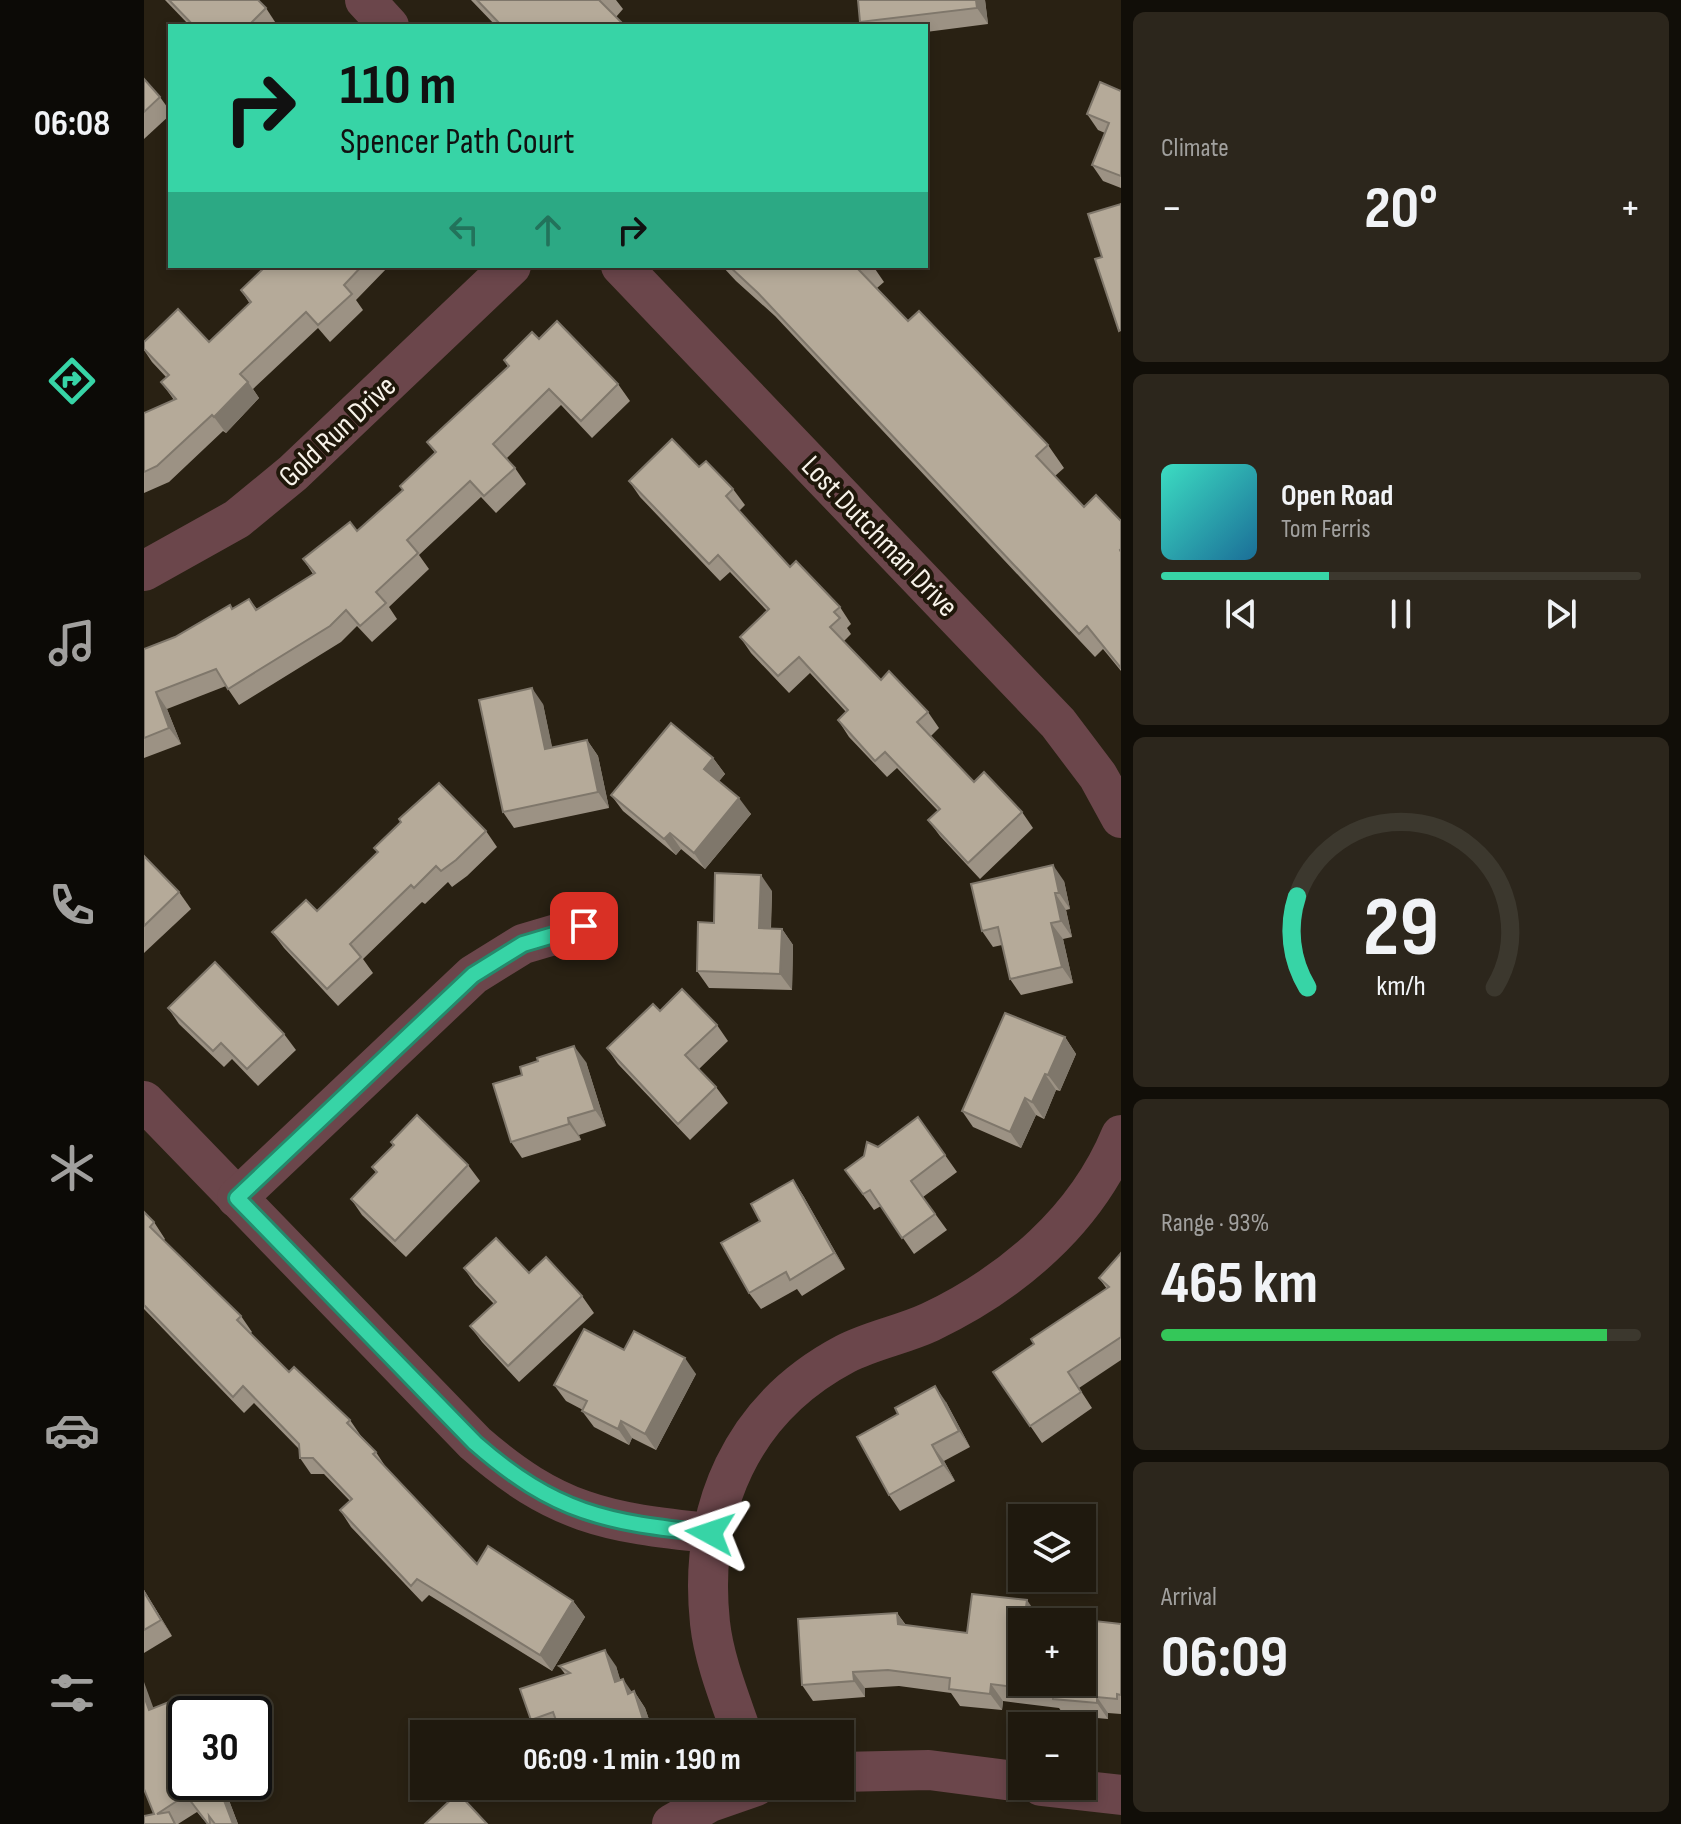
<!DOCTYPE html>
<html lang="en">
<head>
<meta charset="utf-8">
<style>
	body { margin:0; font-family:"Sofia Sans Condensed",sans-serif; background:#2c261c; color:#f1f3f6; height:100vh; display:flex; flex-direction:column; font-size:30px; white-space:nowrap }
	* { box-sizing:border-box; margin:0 }
	p { font-size:26px; color:#a1a09e }
	.icon { flex:none; width:44px; height:44px; fill:none; stroke:currentColor; stroke-width:2; stroke-linecap:round; stroke-linejoin:round }
	.map { position:relative; flex:1; overflow:hidden }
	.details { display:flex; flex-direction:column; gap:12px; padding:12px; background:#110e08; width:560px }
	.details>* { flex:none }
	.top-card { position:absolute; left:24px; top:24px; width:760px; height:244px; border-radius:0px; box-shadow:0 4px 12px #0003,0 0 0 2px #3c382e; background:#37d4a6; color:#111; overflow:hidden }
	.controls { position:absolute; left:864px; top:1504px; display:grid; gap:16px }
	.controls a { display:grid; place-items:center; width:88px; height:88px; border-radius:0px; background:#1f190e; box-shadow:0 4px 12px #0003,0 0 0 2px #3c382e; font-size:40px }
	.speed { position:absolute; left:24px; top:1696px; display:flex; gap:16px; font-size:40px; font-weight:700; text-align:center }
	.speed>* { display:grid; place-content:center; width:104px; height:104px; border-radius:50%; background:#1f190e; box-shadow:0 4px 12px #0003,0 0 0 2px #3c382e; line-height:1 }
	.speed .limit { border:4px solid #111; border-radius:12px; background:#fff; color:#111 }
	.pin { position:absolute; display:grid; place-items:center; width:68px; height:68px; color:#fff; margin:-34px; border-radius:16px; box-shadow:0 4px 12px #0006 }
	.me { position:absolute; width:88px; margin:-44px; rotate:275deg; stroke-linejoin:round; filter:drop-shadow(0 0 6px #0008) }
	.turn { display:flex; align-items:center; gap:28px; height:168px; padding:0 40px; font-size:36px }
	.turn .icon { width:104px; height:104px; stroke-width:2.5 }
	.turn b { display:block; font-size:56px; line-height:68px }
	.lanes { display:flex; align-items:center; height:76px; padding:0 40px; background:#0003; justify-content:center; gap:40px; direction:ltr }
	.lanes .off { opacity:.35 }
	.big { font-size:60px; font-weight:700; line-height:1.1 }
	.details .card { flex:1; display:flex; flex-direction:column; justify-content:center; gap:12px; min-width:0; padding:0 28px; border-radius:12px; background:#2c261c }
	.details .dial { align-items:center; gap:0 }
	.dial svg { height:208px; overflow:visible; fill:none; stroke:#3c382e; stroke-width:7; stroke-linecap:round; text-anchor:middle }
	.dial text { fill:#f1f3f6; stroke:none }
	.song { display:flex; align-items:center; gap:24px }
	.cover { width:96px; height:96px; border-radius:12px; background:linear-gradient(135deg,hsl(170 70% 55%),hsl(200 70% 35%)) }
	.played { height:8px; border-radius:4px; background:linear-gradient(90deg,#37d4a6 35%,#3c382e 35%) }
	.keys { display:flex; justify-content:space-around; direction:ltr }
	.heat { display:flex; justify-content:space-between; align-items:center; font-size:44px; direction:ltr }
	.charge { height:12px; border-radius:6px; background:linear-gradient(90deg,#34c759 93%,#3c382e 0) }
	.trip { position:absolute; left:266px; top:1720px; width:444px; height:80px; border-radius:0px; background:#1f190e; box-shadow:0 4px 12px #0003,0 0 0 2px #3c382e; font-weight:700; line-height:80px; text-align:center }
	main { display:flex; flex:1; min-height:0 }
	.dock { display:flex; flex-direction:column; width:144px; justify-content:space-around; align-items:center; background:#0c0a06; color:#a1a09e }
	.dock .icon { width:56px; height:56px }
	.dock .active { color:#37d4a6 }
	.dock b { font-size:36px; color:#f1f3f6 }
	.map>svg:first-child { display:block }
</style>
</head>
<body>
<main>
<nav class="dock">
<b>06:08</b>
<svg class="icon active" aria-label="directions" viewBox="0 0 24 24"><path d="M12 3l9 9-9 9-9-9zM9 14v-3h6M13 9l2 2-2 2"/></svg>
<svg class="icon" aria-label="music" viewBox="0 0 24 24"><path d="M9 18V5l10-2v13"/><circle cx="6" cy="18" r="3"/><circle cx="16" cy="16" r="3"/></svg>
<svg class="icon" aria-label="phone" viewBox="0 0 24 24"><path d="M5 4h4l2 5-3 2q2 4 5 5l2-3 5 2v4C11 20 4 13 5 4z"/></svg>
<svg class="icon" aria-label="climate" viewBox="0 0 24 24"><path d="M12 3v18M4 7l16 10M4 17L20 7"/></svg>
<svg class="icon" aria-label="car" viewBox="0 0 24 24"><path d="M5 17H2v-5l4-1 3-4h7l3 4 3 1v5h-3M9 17h6M6 11h13"/><circle cx="7" cy="17" r="2"/><circle cx="17" cy="17" r="2"/></svg>
<svg class="icon" aria-label="filters" viewBox="0 0 24 24"><path d="M4 7h16M4 17h16"/><circle cx="9" cy="7" r="2"/><circle cx="15" cy="17" r="2"/></svg>
</nav>
<div class="map">
<svg width="977" height="1824" viewBox="0 0 977 1824">
	<rect width="100%" height="100%" fill="#292113"/>
	<g fill="none" stroke-linecap="round" stroke-linejoin="round">
		<!-- minor -->
		<g stroke="#6b464b" stroke-width="40">
			<polyline points="221,0 245,26"/>
			<polyline points="477,266 914,723 954,776 977,818"/>
			<polyline points="0,571 93,519 149,473 367,266"/>
			<path d="M0,1101L331,1443C411,1513 462,1523 566,1533"/>
			<polyline points="93,1198 329,975 379,944 440,926"/>
			<path d="M598,1734C586,1699 570,1660 566,1623C554,1510 597,1409 701,1354C728,1340 758,1335 786,1322C868,1283 942,1220 977,1135"/>
			<polyline points="696,1772 785,1770 878,1782"/>
			<polyline points="897,1786 977,1795"/>
			<polyline points="528,1824 566,1802 612,1786"/>
		</g>
	</g>
	<!-- wall -->
	<g fill="#9c9284">
		<polygon points="21,0 114,0 122,8 133,25 132,26 46,26"/>
		<polygon points="327,0 472,0 479,9 472,17 481,26 352,26"/>
		<polygon points="714,0 841,0 844,24 782,32 782,26 719,26 716,22"/>
		<polygon points="0,79 16,97 26,111 26,115 0,139"/>
		<polygon points="977,91 977,188 959,181 948,165 961,133 954,130 943,114"/>
		<polygon points="122,266 245,266 212,300 219,310 186,342 174,328 109,389 115,398 82,433 79,431 25,482 0,493 0,413 30,400 17,382 22,377 8,362 0,350 0,342 65,342 106,304 97,290"/>
		<polygon points="578,266 729,266 740,282 733,288 764,321 904,445 920,468 911,476 940,507 977,521 977,671 959,649 951,657 631,316 592,281"/>
		<polygon points="395,339 474,384 486,401 448,438 417,405 362,459 371,468 382,484 352,513 337,497 275,555 285,569 245,607 253,619 228,642 213,626 197,642 95,705 82,686 23,709 37,744 0,758 0,649 31,637 89,609 105,599 113,609 169,574 159,559 213,531 259,490 291,453 283,442 364,367 360,360"/>
		<polygon points="555,467 589,489 601,505 595,511 646,567 696,607 707,624 703,628 707,634 700,641 737,680 784,712 795,728 787,736 830,782 878,812 889,828 836,879 796,836 784,820 794,811 753,768 743,777 705,737 694,720 702,712 666,673 645,693 607,653 596,637 623,611 586,572 576,581 496,497 485,481"/>
		<polygon points="399,704 408,748 443,740 454,756 465,808 370,828 359,812"/>
		<polygon points="569,758 581,774 575,781 607,814 561,869 537,849 532,855 479,811 467,795"/>
		<polygon points="342,831 353,847 323,876 308,887 304,882 281,904 278,902 219,959 229,973 194,1006 140,948 128,932 173,911 234,852 230,848"/>
		<polygon points="0,856 35,892 47,909 0,953"/>
		<polygon points="920,881 926,909 922,910 928,937 919,939 929,983 877,995 866,979 858,945 849,947 838,931"/>
		<polygon points="628,891 627,929 638,929 649,945 648,990 565,988 553,971 570,923"/>
		<polygon points="24,1008 140,1034 152,1050 114,1086 88,1059 80,1067 35,1024"/>
		<polygon points="516,1011 573,1025 584,1041 555,1069 572,1087 584,1103 546,1140 474,1064 463,1048"/>
		<polygon points="921,1037 932,1054 916,1091 912,1090 900,1119 892,1115 877,1148 829,1127 818,1111"/>
		<polygon points="442,1062 462,1126 435,1135 437,1140 378,1158 367,1142"/>
		<polygon points="774,1117 813,1172 779,1197 803,1230 770,1254 737,1206 730,1210 701,1170"/>
		<polygon points="247,1142 324,1165 336,1181 262,1257 218,1215 207,1199 232,1173 228,1167 249,1146"/>
		<polygon points="649,1180 660,1197 701,1269 658,1296 653,1289 617,1309 605,1293 616,1221"/>
		<polygon points="0,1212 10,1222 21,1239 20,1240 97,1316 108,1332 106,1334 145,1372 206,1420 217,1436 232,1452 243,1469 333,1564 429,1601 441,1617 408,1671 285,1595 278,1602 207,1527 196,1510 206,1501 180,1474 167,1474 156,1458 155,1449 110,1403 100,1413 0,1309"/>
		<polygon points="977,1253 977,1360 935,1388 948,1408 898,1443 849,1372 890,1344 963,1289 955,1278"/>
		<polygon points="320,1268 438,1296 450,1313 375,1382 338,1342 326,1326 350,1304 331,1284"/>
		<polygon points="480,1350 552,1374 512,1450 488,1438 485,1445 450,1427 438,1411 439,1410 422,1401 410,1385"/>
		<polygon points="802,1402 826,1447 800,1461 811,1481 756,1511 745,1495"/>
		<polygon points="0,1590 28,1636 0,1653"/>
		<polygon points="753,1613 762,1625 823,1633 894,1616 878,1682 948,1652 977,1624 977,1714 964,1713 964,1719 920,1715 915,1708 859,1701 858,1710 816,1706 807,1693 755,1686 721,1688 721,1697 669,1701 658,1685"/>
		<polygon points="415,1666 472,1666 476,1680 488,1692 490,1691 501,1708 510,1734 417,1734 416,1730 405,1734 397,1734 387,1720 421,1674"/>
		<polygon points="40,1696 52,1714 42,1714 42,1782 78,1782 94,1824 63,1824 53,1812 34,1824 0,1824 10,1814 10,1708"/>
	</g>
	<!-- shaded-wall -->
	<g fill="#7f776b">
		<polygon points="832,0 841,0 844,24 833,8"/>
		<polygon points="104,382 115,398 82,433 70,417"/>
		<polygon points="388,688 399,704 412,765 401,749"/>
		<polygon points="12,692 23,709 37,744 25,728"/>
		<polygon points="443,740 454,756 465,808 454,792"/>
		<polygon points="569,758 581,774 572,785 560,769"/>
		<polygon points="595,798 607,814 561,869 550,853"/>
		<polygon points="526,833 537,849 532,855 520,839"/>
		<polygon points="909,865 920,881 926,909 915,893"/>
		<polygon points="617,875 628,891 626,945 615,928"/>
		<polygon points="911,893 922,910 928,937 917,921"/>
		<polygon points="907,923 919,939 929,983 918,967"/>
		<polygon points="638,929 649,945 648,990 636,974"/>
		<polygon points="921,1037 932,1054 916,1091 904,1075"/>
		<polygon points="430,1046 442,1062 462,1126 451,1110"/>
		<polygon points="901,1074 912,1090 900,1119 888,1102"/>
		<polygon points="881,1098 892,1115 877,1148 866,1132"/>
		<polygon points="424,1118 435,1135 437,1140 425,1124"/>
		<polygon points="649,1180 660,1197 701,1269 690,1253"/>
		<polygon points="541,1358 552,1374 512,1450 501,1434"/>
		<polygon points="791,1386 802,1402 826,1447 815,1431"/>
		<polygon points="477,1421 488,1438 485,1445 474,1429"/>
		<polygon points="788,1445 800,1461 811,1481 799,1465"/>
		<polygon points="0,1590 28,1636 17,1620 0,1592"/>
		<polygon points="883,1600 894,1616 894,1622 880,1622"/>
		<polygon points="429,1601 441,1617 408,1671 396,1655"/>
		<polygon points="753,1613 764,1629 754,1624"/>
		<polygon points="461,1650 472,1666 482,1698 471,1682"/>
		<polygon points="709,1672 721,1688 721,1697 710,1681"/>
		<polygon points="479,1679 490,1695 484,1694"/>
		<polygon points="0,1682 16,1726 5,1710 0,1696"/>
		<polygon points="847,1684 859,1701 858,1710 846,1694"/>
		<polygon points="490,1691 501,1708 510,1734 506,1734 502,1729"/>
		<polygon points="40,1696 52,1714 47,1714"/>
		<polygon points="953,1697 964,1713 964,1719 953,1703"/>
		<polygon points="73,1782 78,1782 94,1824 89,1824"/>
	</g>
	<!-- building -->
	<g fill="#b5aa99" stroke="#7f776b" stroke-width="2">
		<polygon points="25,0 114,0 122,8 104,26 50,26"/>
		<polygon points="333,0 455,0 481,26 358,26"/>
		<polygon points="714,0 832,0 833,8 716,22"/>
		<polygon points="0,79 16,97 0,112"/>
		<polygon points="956,82 977,91 977,176 948,165 965,123 943,114"/>
		<polygon points="977,204 977,330 975,331 951,259 958,257 944,214"/>
		<polygon points="122,266 218,266 200,285 208,294 174,325 162,312 96,374 104,382 70,417 68,415 13,466 0,472 0,413 32,399 17,382 25,375 0,349 0,342 34,309 65,342 107,302 97,290"/>
		<polygon points="585,266 715,266 713,268 764,321 775,311 904,445 892,456 940,507 952,495 977,521 977,549 976,550 977,552 977,668 943,626 935,634 614,293"/>
		<polygon points="413,321 474,384 437,421 405,389 349,444 371,468 340,496 326,481 263,540 274,553 232,592 242,603 216,626 202,610 186,626 84,689 72,669 12,692 25,728 0,738 0,649 31,637 86,605 88,609 105,599 112,610 171,573 159,559 206,522 213,531 259,490 256,486 292,452 283,442 365,366 360,360 388,332 395,339"/>
		<polygon points="528,439 555,467 562,461 589,489 582,496 607,524 646,567 652,561 696,607 690,612 696,618 686,627 737,680 745,671 784,712 773,722 830,782 840,772 878,812 824,863 784,820 796,809 741,752 731,761 694,720 704,710 655,657 634,676 596,637 625,609 574,555 565,564 485,481"/>
		<polygon points="388,688 401,749 443,740 454,792 359,812 335,700"/>
		<polygon points="527,723 569,758 560,769 595,798 550,853 526,833 520,839 467,795"/>
		<polygon points="295,783 342,831 312,860 297,871 292,866 270,888 267,885 206,944 217,957 183,989 128,932 162,900 173,911 234,852 230,848 257,822 255,819"/>
		<polygon points="0,856 35,892 0,926"/>
		<polygon points="909,865 915,893 911,893 917,921 907,923 918,967 866,979 854,927 838,931 827,884"/>
		<polygon points="571,873 617,875 615,928 638,929 636,974 553,971 554,922 570,923"/>
		<polygon points="71,962 140,1034 103,1069 77,1043 69,1051 24,1008"/>
		<polygon points="538,989 573,1025 541,1055 572,1087 534,1124 463,1048 509,1004 516,1011"/>
		<polygon points="861,1013 921,1037 904,1075 901,1074 888,1102 881,1098 866,1132 818,1111"/>
		<polygon points="430,1046 451,1110 424,1118 425,1124 367,1142 349,1084 378,1075 376,1067 394,1061 393,1058"/>
		<polygon points="273,1115 324,1165 251,1241 207,1199 233,1172 228,1167 250,1145 247,1142"/>
		<polygon points="774,1117 801,1155 767,1181 791,1214 758,1238 726,1190 719,1194 701,1170 720,1156 723,1142 734,1147"/>
		<polygon points="649,1180 690,1253 646,1280 642,1272 605,1293 577,1243 616,1221 607,1204"/>
		<polygon points="0,1212 10,1222 6,1227 97,1316 93,1320 145,1372 150,1367 206,1420 203,1423 232,1452 229,1454 333,1564 344,1546 429,1601 396,1655 273,1579 267,1586 196,1510 208,1499 169,1458 156,1458 155,1444 99,1386 89,1397 0,1305"/>
		<polygon points="352,1238 385,1273 402,1257 438,1296 364,1366 326,1326 352,1302 320,1268"/>
		<polygon points="977,1253 977,1337 924,1372 937,1392 886,1426 849,1372 890,1344 887,1339 965,1287 955,1278"/>
		<polygon points="440,1329 480,1350 490,1331 541,1358 501,1434 477,1421 474,1429 438,1411 443,1401 410,1385"/>
		<polygon points="791,1386 815,1431 788,1445 799,1465 745,1495 713,1437 754,1414 751,1408"/>
		<polygon points="0,1592 17,1620 0,1630"/>
		<polygon points="828,1594 883,1600 880,1622 878,1622 878,1682 938,1682 938,1651 948,1652 951,1621 977,1624 977,1695 973,1694 973,1699 953,1697 953,1703 909,1699 909,1692 847,1684 846,1694 805,1689 806,1678 744,1670 709,1672 710,1681 658,1685 654,1619 753,1613 754,1624 823,1633"/>
		<polygon points="461,1650 471,1682 479,1679 484,1694 490,1691 502,1729 497,1731 498,1734 417,1734 409,1712 387,1720 376,1689 426,1673 415,1666"/>
		<polygon points="0,1696 5,1710 40,1696 47,1714 42,1714 42,1782 73,1782 89,1824 71,1824 65,1816 66,1824 64,1824 42,1795 13,1814 25,1812 31,1824 0,1824 0,1816 10,1814 0,1789"/>
		<polygon points="314,1793 343,1824 281,1824"/>
	</g>
	<g fill="none" stroke-linecap="round" stroke-linejoin="round">
		<defs>
			<path id="route" d="M440,926L379,944L329,975L93,1198L331,1443C411,1513 462,1523 566,1533"/>
		</defs>
		<!-- route casing -->
		<use href="#route" stroke="#248a6c" stroke-width="20"/>
		<!-- route -->
		<use href="#route" stroke="#37d4a6" stroke-width="14"/>
	</g>
	<g text-anchor="middle" stroke-width="8" stroke-linejoin="round" paint-order="stroke">
		<!-- street labels -->
		<g font-size="30" fill="#f7f2e9" stroke="#1f170a">
			<text transform="translate(193 431) rotate(-43)" y="10">Gold Run Drive</text>
			<text transform="translate(736 536) rotate(46)" y="10">Lost Dutchman Drive</text>
		</g>
	</g>
</svg>
<div class="controls">
<a><svg class="icon" aria-label="layers" viewBox="0 0 24 24"><path d="M12 4l9 5-9 5-9-5zM3 14l9 5 9-5"/></svg></a>
<a>+</a>
<a>−</a>
</div>
<div class="speed"><div class="limit">30</div></div>
<div class="pin" style="left:440px;top:926px;background:#d93025"><svg class="icon" aria-label="arrive" viewBox="0 0 24 24"><path d="M6 21V4h12l-3 4 3 4H6"/></svg></div>
<svg class="me" style="left:566px;top:1533px" viewBox="-20 -20 40 40"><path d="M0-17L14 15 0 8-14 15z" fill="#37d4a6" stroke="#fff" stroke-width="4"/></svg>
<div class="trip">06:09 · 1 min · 190 m</div>
<div class="top-card">
<div class="turn"><svg class="icon" aria-label="right" viewBox="0 0 24 24"><path d="M7 20v-9h11M14 6l5 5-5 5"/></svg><div><b>110 m</b>Spencer Path Court</div></div>
<div class="lanes"><svg class="icon off" aria-label="left" viewBox="0 0 24 24"><path d="M17 20v-9H6M10 6l-5 5 5 5"/></svg><svg class="icon off" aria-label="ahead" viewBox="0 0 24 24"><path d="M12 20V5M6 11l6-6 6 6"/></svg><svg class="icon" aria-label="right" viewBox="0 0 24 24"><path d="M7 20v-9h11M14 6l5 5-5 5"/></svg></div>
</div>
</div>
<section class="details">
<div class="card"><p>Climate</p>
<div class="heat"><a>−</a><b class="big">20°</b><a>+</a></div>
</div>
<div class="card">
<div class="song"><i class="cover"></i><div><b>Open Road</b><p>Tom Ferris</p></div></div>
<div class="played"></div>
<div class="keys"><svg class="icon" aria-label="previous" viewBox="0 0 24 24"><path d="M18 5L8 12l10 7zM5 5v14"/></svg><svg class="icon" aria-label="pause" viewBox="0 0 24 24"><path d="M8 5v14M16 5v14"/></svg><svg class="icon" aria-label="next" viewBox="0 0 24 24"><path d="M6 5l10 7-10 7zM19 5v14"/></svg></div>
</div>
<div class="card dial"><svg viewBox="0 0 100 80">
<path d="M14 69A42 42 0 1 1 86 69"/>
<path d="M14 69A42 42 0 0 1 10 34" stroke="#37d4a6"/>
<text x="50" y="56" font-size="32" font-weight="700">29</text>
<text x="50" y="72" font-size="11">km/h</text>
</svg></div>
<div class="card"><p>Range · 93%</p><b class="big">465 km</b><div class="charge"></div></div>
<div class="card"><p>Arrival</p><b class="big">06:09</b></div>
</section>
</main>
</body>
</html>
